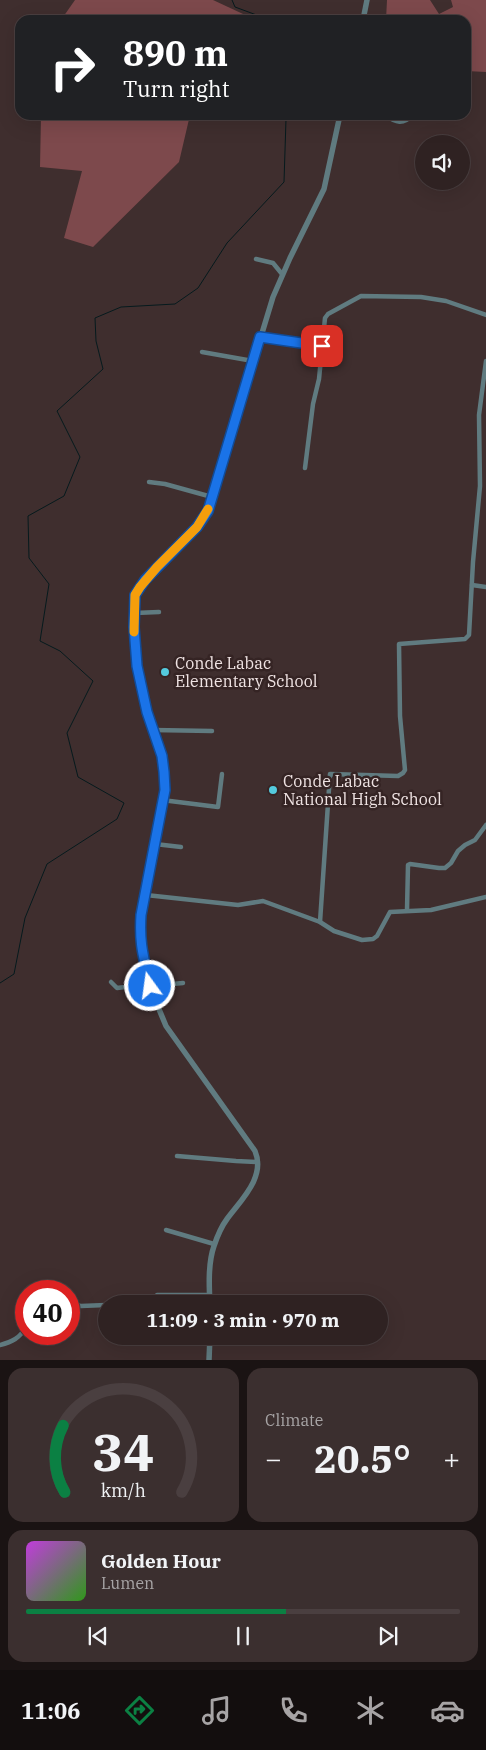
<!DOCTYPE html>
<html lang="en">
<head>
<meta charset="utf-8">
<style>
	body { margin:0; font-family:"IBM Plex Serif",serif; background:#3b2f2f; color:#f1f3f6; height:100vh; display:flex; flex-direction:column; font-size:19px; white-space:nowrap }
	* { box-sizing:border-box; margin:0 }
	p { font-size:16px; color:#a7a4a5 }
	.icon { flex:none; width:28px; height:28px; fill:none; stroke:currentColor; stroke-width:2; stroke-linecap:round; stroke-linejoin:round }
	.map { position:relative; height:1360px; overflow:hidden }
	.sheet { display:flex; flex-direction:column; gap:8px; padding:8px; background:#1a1313; flex:1 }
	.sheet>* { flex:none }
	.hud { position:absolute; left:15px; top:15px; width:456px; height:105px; border-radius:15px; box-shadow:0 5px 20px #0002,0 0 0 1px #4a3f40; background:#202124; color:#fff; overflow:hidden }
	.tools { position:absolute; left:415px; top:135px; display:grid; gap:10px }
	.tools a { display:grid; place-items:center; width:55px; height:55px; border-radius:50%; background:#2f2222; box-shadow:0 5px 20px #0002,0 0 0 1px #4a3f40; font-size:25px }
	.speed { position:absolute; left:15px; top:1280px; display:flex; gap:10px; font-size:25px; font-weight:700; text-align:center }
	.speed>* { display:grid; place-content:center; width:65px; height:65px; border-radius:50%; background:#2f2222; box-shadow:0 5px 20px #0002,0 0 0 1px #4a3f40; line-height:1 }
	.speed .limit { border:8px solid #d22; background:#fff; color:#111 }
	.pin { position:absolute; display:grid; place-items:center; width:42px; height:42px; color:#fff; margin:-21px; border-radius:10px; box-shadow:0 2px 8px #0006 }
	.me { position:absolute; width:55px; margin:-28px; rotate:346deg; stroke-linejoin:round; filter:drop-shadow(0 0 4px #0008) }
	.turn { display:flex; align-items:center; gap:18px; height:105px; padding:0 25px; font-size:22px }
	.turn .icon { width:65px; height:65px; stroke-width:2.5 }
	.turn b { display:block; font-size:35px; line-height:42px }
	.big { font-size:38px; font-weight:700; line-height:1.1 }
	.sheet .card { flex:1; display:flex; flex-direction:column; justify-content:center; gap:8px; min-width:0; padding:0 18px; border-radius:15px; background:#3b2f2f }
	.sheet .dial { align-items:center; gap:0 }
	.dial svg { height:130px; overflow:visible; fill:none; stroke:#4a3f40; stroke-width:7; stroke-linecap:round; text-anchor:middle }
	.dial text { fill:#f1f3f6; stroke:none }
	.song { display:flex; align-items:center; gap:15px }
	.cover { width:60px; height:60px; border-radius:8px; background:linear-gradient(135deg,hsl(290 70% 55%),hsl(110 70% 35%)) }
	.played { height:5px; border-radius:2px; background:linear-gradient(90deg,#0b8043 60%,#4a3f40 60%) }
	.keys { display:flex; justify-content:space-around; direction:ltr }
	.heat { display:flex; justify-content:space-between; align-items:center; font-size:28px; direction:ltr }
	.sheet .tiles { flex:1; display:grid; gap:8px; grid-template-columns:1fr 1fr }
	.card:last-child { grid-column:span 2 }
	.trip { position:absolute; left:98px; top:1295px; width:290px; height:50px; border-radius:25px; background:#2f2222; box-shadow:0 5px 20px #0002,0 0 0 1px #4a3f40; font-weight:700; line-height:50px; text-align:center }
	.dock { display:flex; height:80px; justify-content:space-around; align-items:center; background:#130e0e; color:#a7a4a5 }
	.dock .icon { width:35px; height:35px }
	.dock .active { color:#0b8043 }
	.dock b { font-size:22px; color:#f1f3f6 }
	.map>svg:first-child { display:block }
</style>
</head>
<body>
<div class="map">
<svg width="486" height="1360" viewBox="0 0 486 1360">
	<rect width="100%" height="100%" fill="#3f2e2e"/>
	<!-- forest -->
	<g fill="#7d494c">
		<polygon points="75,0 213,0 256,20 61,20"/>
		<polygon points="387,0 430,0 439,14 453,7 451,0 486,0 486,72 466,71 466,20 386,20"/>
		<polygon points="41,115 190,115 179,162 93,247 64,238 82,171 40,167"/>
	</g>
	<g fill="none" stroke-linecap="round" stroke-linejoin="round">
		<!-- stream -->
		<g stroke="#051a1d" stroke-width="1">
			<polyline points="232,0 235,7 270,20"/>
			<polyline points="0,983 14,974 25,918 47,864 117,819 124,803 78,777 67,733 93,681 60,651 40,641 49,584 29,558 28,516 64,496 80,457 57,411 103,369 96,341 95,318 121,307 175,304 198,288 227,243 284,182 286,119 287,115"/>
		</g>
		<!-- minor -->
		<g stroke="#607b80" stroke-width="4.5">
			<path d="M385,115C396,123 403,125 413,115"/>
			<polyline points="256,259 273,263 282,274"/>
			<polyline points="261,337 322,346"/>
			<polyline points="202,352 253,361"/>
			<polyline points="305,468 313,404 319,379 325,318 328,314 361,296 421,297 446,301 486,315"/>
			<polyline points="149,482 165,484 212,497"/>
			<polyline points="472,585 486,587"/>
			<polyline points="135,613 159,612"/>
			<polyline points="153,730 212,731"/>
			<polyline points="162,800 218,807 222,774"/>
			<polyline points="155,844 181,847"/>
			<polyline points="146,895 238,905 263,901 320,922 334,931 362,940 373,939 377,936 390,912 431,910 486,897"/>
			<polyline points="407,910 408,865 410,864 439,868 445,868 451,863 458,851 465,845 475,840 486,825"/>
			<polyline points="320,922 330,774 398,776 403,773 405,770 400,716 399,644 465,639 469,635 473,562 480,486 479,415 486,361"/>
			<polyline points="111,982 117,988 150,984"/>
			<polyline points="150,986 183,983"/>
			<polyline points="177,1156 236,1161 258,1162"/>
			<polyline points="166,1230 214,1244"/>
			<polyline points="69,1304 81,1306 106,1305"/>
			<polyline points="143,1304 152,1300 157,1295 210,1295"/>
			<path d="M0,1345C12,1342 20,1338 26,1327"/>
		</g>
		<!-- tertiary -->
		<g stroke="#607b80" stroke-width="5.5">
			<polyline points="363,20 367,0"/>
			<path d="M210,1304C209,1286 208,1263 214,1246C217,1237 221,1227 227,1219C241,1200 266,1177 255,1151L166,1026L151,990L141,950L140,936L141,915L165,790V772L162,755L147,712L137,666L134,627L135,595L145,580L197,527L208,511L273,297L290,258L324,189L340,115"/>
			<polyline points="209,1360 210,1336"/>
		</g>
	</g>
	<g fill="none" stroke-linecap="round" stroke-linejoin="round">
		<defs>
			<path id="route" d="M150,986C144,958 139,945 141,915L165,790L164,772L162,756L147,712L137,666L134,627L135,595L145,580L197,527L208,511L260,337L322,346"/>
		</defs>
		<!-- route casing -->
		<use href="#route" stroke="#114b97" stroke-width="12"/>
		<!-- route -->
		<use href="#route" stroke="#1a73e8" stroke-width="9"/>
		<!-- slow -->
		<polyline stroke="#f59e0b" stroke-width="9" points="134,632 135,595 140,587 157,567 197,527 208,509"/>
	</g>
	<!-- markers -->
	<g fill="#54cadd" stroke="#352424" stroke-width="2">
		<circle cx="165" cy="672" r="5"/>
		<circle cx="273" cy="790" r="5"/>
	</g>
	<g text-anchor="middle" stroke-width="5" stroke-linejoin="round" paint-order="stroke">
		<!-- poi labels -->
		<g font-size="16" fill="#efe3e3" stroke="#352424" text-anchor="start">
			<text x="175" y="669">Conde Labac<tspan x="175" dy="18">Elementary School</tspan></text>
			<text x="283" y="787">Conde Labac<tspan x="283" dy="18">National High School</tspan></text>
		</g>
	</g>
</svg>
<div class="tools">
<a><svg class="icon" aria-label="sound" viewBox="0 0 24 24"><path d="M4 9h4l5-4v14l-5-4H4zM17 9q2 3 0 6"/></svg></a>
</div>
<div class="speed"><div class="limit">40</div></div>
<div class="pin" style="left:322px;top:346px;background:#d93025"><svg class="icon" aria-label="arrive" viewBox="0 0 24 24"><path d="M6 21V4h12l-3 4 3 4H6"/></svg></div>
<svg class="me" style="left:150px;top:986px" viewBox="-20 -20 40 40"><circle r="17" fill="#1a73e8" stroke="#fff" stroke-width="3"/><path d="M0-11L8 9 0 5-8 9z" fill="#fff"/></svg>
<div class="trip">11:09 · 3 min · 970 m</div>
<div class="hud">
<div class="turn"><svg class="icon" aria-label="right" viewBox="0 0 24 24"><path d="M7 20v-9h11M14 6l5 5-5 5"/></svg><div><b>890 m</b>Turn right</div></div>
</div>
</div>
<section class="sheet">
<div class="tiles">
<div class="card dial"><svg viewBox="0 0 100 80">
<path d="M14 69A42 42 0 1 1 86 69"/>
<path d="M14 69A42 42 0 0 1 13 28" stroke="#0b8043"/>
<text x="50" y="56" font-size="32" font-weight="700">34</text>
<text x="50" y="72" font-size="11">km/h</text>
</svg></div>
<div class="card"><p>Climate</p>
<div class="heat"><a>−</a><b class="big">20.5°</b><a>+</a></div>
</div>
<div class="card">
<div class="song"><i class="cover"></i><div><b>Golden Hour</b><p>Lumen</p></div></div>
<div class="played"></div>
<div class="keys"><svg class="icon" aria-label="previous" viewBox="0 0 24 24"><path d="M18 5L8 12l10 7zM5 5v14"/></svg><svg class="icon" aria-label="pause" viewBox="0 0 24 24"><path d="M8 5v14M16 5v14"/></svg><svg class="icon" aria-label="next" viewBox="0 0 24 24"><path d="M6 5l10 7-10 7zM19 5v14"/></svg></div>
</div>
</div>
</section>
<nav class="dock">
<b>11:06</b>
<svg class="icon active" aria-label="directions" viewBox="0 0 24 24"><path d="M12 3l9 9-9 9-9-9zM9 14v-3h6M13 9l2 2-2 2"/></svg>
<svg class="icon" aria-label="music" viewBox="0 0 24 24"><path d="M9 18V5l10-2v13"/><circle cx="6" cy="18" r="3"/><circle cx="16" cy="16" r="3"/></svg>
<svg class="icon" aria-label="phone" viewBox="0 0 24 24"><path d="M5 4h4l2 5-3 2q2 4 5 5l2-3 5 2v4C11 20 4 13 5 4z"/></svg>
<svg class="icon" aria-label="climate" viewBox="0 0 24 24"><path d="M12 3v18M4 7l16 10M4 17L20 7"/></svg>
<svg class="icon" aria-label="car" viewBox="0 0 24 24"><path d="M5 17H2v-5l4-1 3-4h7l3 4 3 1v5h-3M9 17h6M6 11h13"/><circle cx="7" cy="17" r="2"/><circle cx="17" cy="17" r="2"/></svg>
</nav>
</body>
</html>
